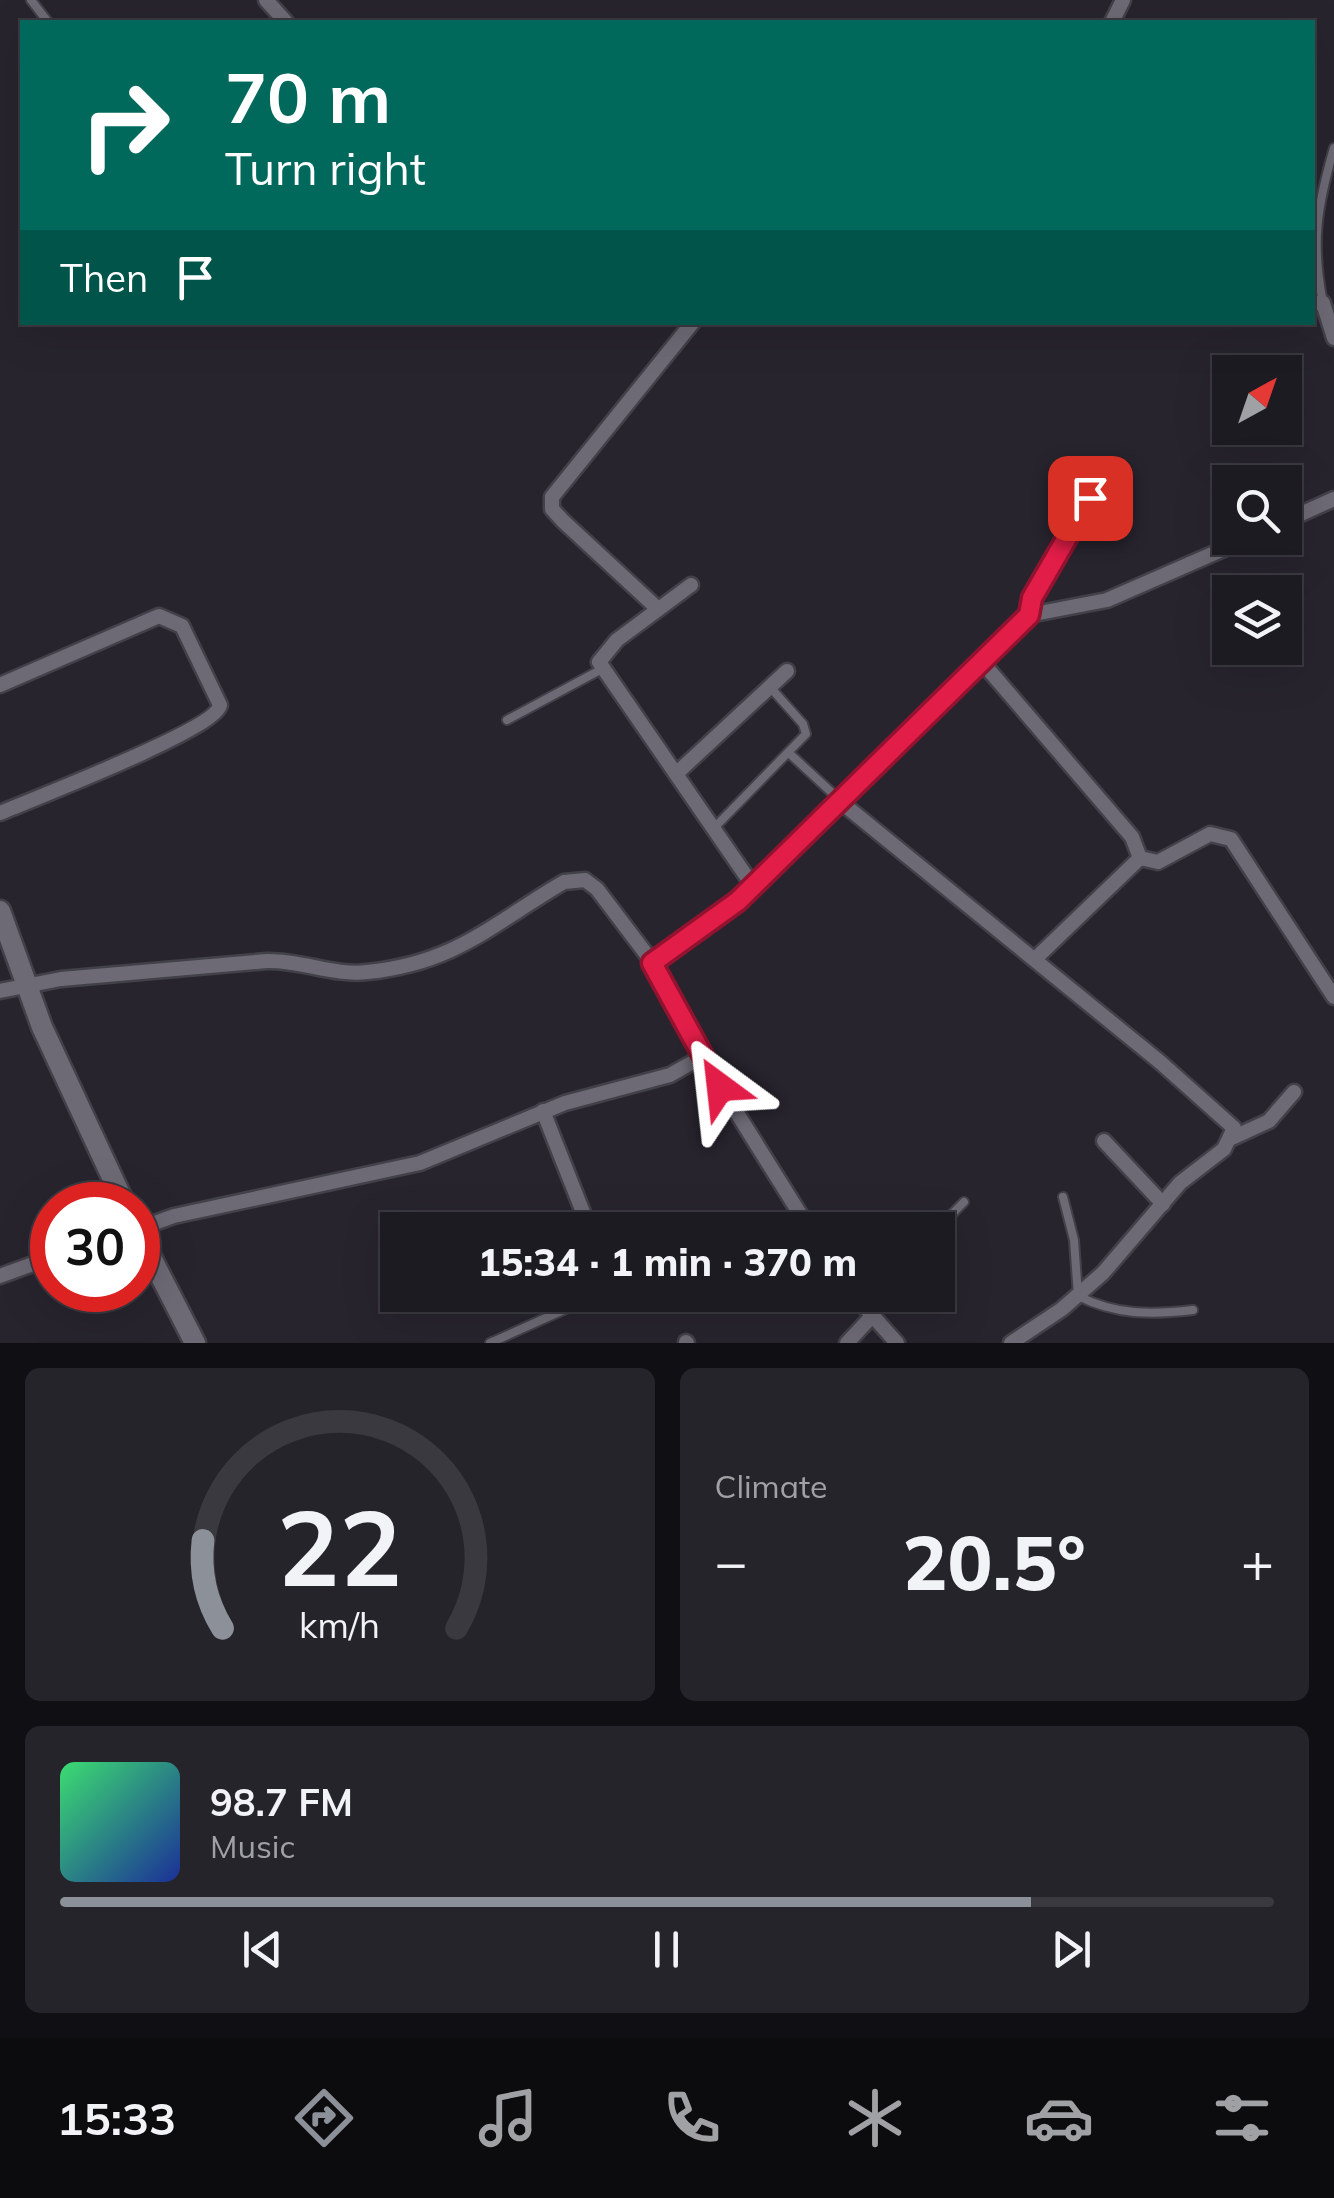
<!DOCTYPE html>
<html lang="en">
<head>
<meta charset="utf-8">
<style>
	body { margin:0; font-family:Mulish,sans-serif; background:#25242a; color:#f1f3f6; height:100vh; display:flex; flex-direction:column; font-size:38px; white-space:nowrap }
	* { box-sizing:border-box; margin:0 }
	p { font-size:32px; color:#a0a1a5 }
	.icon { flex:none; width:55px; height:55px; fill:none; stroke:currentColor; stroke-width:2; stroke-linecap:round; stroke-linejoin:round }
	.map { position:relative; height:1343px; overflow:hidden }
	.details { display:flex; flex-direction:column; gap:25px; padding:25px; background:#100f13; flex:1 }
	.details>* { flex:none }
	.hud { position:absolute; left:20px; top:20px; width:1295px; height:305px; border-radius:0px; box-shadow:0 10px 40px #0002,0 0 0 2px #3b3940; background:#00695c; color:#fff; overflow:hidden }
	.needle { width:65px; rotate:40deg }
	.buttons { position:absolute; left:1212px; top:355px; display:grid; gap:20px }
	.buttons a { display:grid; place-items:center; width:90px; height:90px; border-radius:0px; background:#1d1b22; box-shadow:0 10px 40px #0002,0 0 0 2px #3b3940; font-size:50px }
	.speed { position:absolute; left:30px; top:1182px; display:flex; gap:20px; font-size:50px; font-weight:700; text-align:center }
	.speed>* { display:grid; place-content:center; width:130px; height:130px; border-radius:50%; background:#1d1b22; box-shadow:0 10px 40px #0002,0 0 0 2px #3b3940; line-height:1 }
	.speed .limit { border:15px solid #d22; background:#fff; color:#111 }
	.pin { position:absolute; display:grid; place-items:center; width:85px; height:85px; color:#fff; margin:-42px; border-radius:20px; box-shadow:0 5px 15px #0006 }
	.me { position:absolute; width:110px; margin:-55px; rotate:330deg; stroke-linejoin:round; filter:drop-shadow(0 0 8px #0008) }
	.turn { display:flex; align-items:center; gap:35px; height:210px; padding:0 40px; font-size:45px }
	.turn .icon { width:130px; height:130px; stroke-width:2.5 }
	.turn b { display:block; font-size:70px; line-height:85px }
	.then { display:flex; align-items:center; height:95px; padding:0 40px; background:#0003; gap:20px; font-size:38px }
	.big { font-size:75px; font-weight:800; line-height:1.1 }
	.details .card { flex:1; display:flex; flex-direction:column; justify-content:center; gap:15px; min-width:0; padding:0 35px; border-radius:15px; background:#25242a }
	.details .dial { align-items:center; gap:0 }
	.dial svg { height:260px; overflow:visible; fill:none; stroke:#3b3940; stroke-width:7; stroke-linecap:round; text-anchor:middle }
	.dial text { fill:#f1f3f6; stroke:none }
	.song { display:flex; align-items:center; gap:30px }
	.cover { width:120px; height:120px; border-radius:15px; background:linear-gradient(135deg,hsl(140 70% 55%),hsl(230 70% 35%)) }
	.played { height:10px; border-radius:5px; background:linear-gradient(90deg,#8c9099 80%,#3b3940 80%) }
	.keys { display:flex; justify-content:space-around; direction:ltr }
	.heat { display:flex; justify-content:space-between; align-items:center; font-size:55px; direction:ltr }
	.details .tiles { flex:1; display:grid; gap:25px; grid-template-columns:1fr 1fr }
	.card:last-child { grid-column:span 2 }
	.trip { position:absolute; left:380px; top:1212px; width:575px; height:100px; border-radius:0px; background:#1d1b22; box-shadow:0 10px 40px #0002,0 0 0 2px #3b3940; font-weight:800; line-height:100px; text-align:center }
	.tabs { display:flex; height:160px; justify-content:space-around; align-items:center; background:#0c0b0e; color:#a0a1a5 }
	.tabs .icon { width:70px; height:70px }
	.tabs .selected { color:#8c9099 }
	.tabs b { font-size:45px; color:#f1f3f6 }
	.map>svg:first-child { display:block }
</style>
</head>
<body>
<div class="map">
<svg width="1334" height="1343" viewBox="0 0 1334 1343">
	<rect width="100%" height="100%" fill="#27242e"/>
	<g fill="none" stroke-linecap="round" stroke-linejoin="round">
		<defs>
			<g id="lane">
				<polyline points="31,0 48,22"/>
				<path d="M1323,303C1311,243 1317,206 1334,148"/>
				<polyline points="1029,615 1032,598 1090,499"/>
				<polyline points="507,720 602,669"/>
				<polyline points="790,754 842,802"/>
				<polyline points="714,828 806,734 803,724 770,687"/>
				<path d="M1063,1197L1074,1240L1078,1296C1116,1315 1151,1315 1193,1310"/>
				<polyline points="936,1230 964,1202"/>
				<polyline points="874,1314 884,1295"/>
				<polyline points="490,1343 577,1304"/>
			</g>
			<g id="street">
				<polyline points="266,0 286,22"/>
				<polyline points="1112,22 1123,0"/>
				<polyline points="1312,303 1323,303 1334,338"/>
				<polyline points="1285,521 1334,499"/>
				<polyline points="691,585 617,640 599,662 753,886"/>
				<polyline points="657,608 563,521 552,509 552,497 693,322"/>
				<polyline points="982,662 1132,837 1140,858 1035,959"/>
				<path d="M0,685L159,616L182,626L220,705C216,729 33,799 0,813"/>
				<polyline points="678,772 787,671"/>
				<polyline points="842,803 1160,1062 1234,1128 1224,1149 1180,1183 1103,1273 1062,1309 1011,1343"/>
				<polyline points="1140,858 1158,862 1210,834 1231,839 1334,997"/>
				<path d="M0,991L61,979L267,961C301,960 334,976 367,972C456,963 492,924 564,882L585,880L597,889L653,963"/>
				<polyline points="543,1111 590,1230"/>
				<polyline points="1232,1138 1269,1121 1294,1092"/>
				<polyline points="1104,1141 1163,1204"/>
				<polyline points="138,1229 174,1216 420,1163 565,1103 670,1075 702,1057"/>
				<polyline points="810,1230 702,1057 653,963 738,901 1029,615 1107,600 1249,538"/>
				<polyline points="0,1276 52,1257"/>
				<polyline points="616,1295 618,1301"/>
				<polyline points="854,1295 897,1343"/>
				<polyline points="686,1342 687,1343"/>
				<polyline points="847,1343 874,1314"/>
			</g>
			<g id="secondary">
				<polyline points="0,911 42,1027 125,1205"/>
				<polyline points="138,1232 195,1343"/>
			</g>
		</defs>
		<!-- lane casing -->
		<use href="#lane" stroke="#424048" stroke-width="12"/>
		<!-- street casing -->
		<use href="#street" stroke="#424048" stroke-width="19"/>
		<!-- secondary casing -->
		<use href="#secondary" stroke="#424048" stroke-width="25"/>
		<!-- lane -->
		<use href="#lane" stroke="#6d6a75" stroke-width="8"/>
		<!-- street -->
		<use href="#street" stroke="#6d6a75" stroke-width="14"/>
		<!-- secondary -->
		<use href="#secondary" stroke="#6d6a75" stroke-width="20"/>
	</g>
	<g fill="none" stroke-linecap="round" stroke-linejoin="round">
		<defs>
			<polyline id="route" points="720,1087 652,963 738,901 1029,615 1032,598 1090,498"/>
		</defs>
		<!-- route casing -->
		<use href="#route" stroke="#92132f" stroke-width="25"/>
		<!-- route -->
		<use href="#route" stroke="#e11d48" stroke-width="18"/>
	</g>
</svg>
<div class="buttons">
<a><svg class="needle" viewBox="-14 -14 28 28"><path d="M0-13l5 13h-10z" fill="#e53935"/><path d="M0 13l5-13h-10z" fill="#a0a1a5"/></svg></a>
<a><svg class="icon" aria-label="search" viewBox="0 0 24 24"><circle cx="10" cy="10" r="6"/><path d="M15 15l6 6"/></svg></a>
<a><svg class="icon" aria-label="layers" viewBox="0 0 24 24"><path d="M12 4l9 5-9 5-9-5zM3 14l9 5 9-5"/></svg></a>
</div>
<div class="speed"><div class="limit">30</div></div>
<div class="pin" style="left:1090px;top:498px;background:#d93025"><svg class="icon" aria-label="arrive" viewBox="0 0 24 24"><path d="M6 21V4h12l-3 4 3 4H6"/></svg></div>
<svg class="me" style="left:720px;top:1087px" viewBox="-20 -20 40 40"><path d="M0-17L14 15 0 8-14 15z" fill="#e11d48" stroke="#fff" stroke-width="4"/></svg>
<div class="trip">15:34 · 1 min · 370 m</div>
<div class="hud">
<div class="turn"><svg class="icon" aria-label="right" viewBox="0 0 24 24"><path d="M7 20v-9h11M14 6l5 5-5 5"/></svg><div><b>70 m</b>Turn right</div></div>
<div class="then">Then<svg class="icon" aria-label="arrive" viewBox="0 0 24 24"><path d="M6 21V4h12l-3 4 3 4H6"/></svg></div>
</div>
</div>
<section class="details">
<div class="tiles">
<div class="card dial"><svg viewBox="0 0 100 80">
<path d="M14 69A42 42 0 1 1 86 69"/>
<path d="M14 69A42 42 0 0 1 8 42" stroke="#8c9099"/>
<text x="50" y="56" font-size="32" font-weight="700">22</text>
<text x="50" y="72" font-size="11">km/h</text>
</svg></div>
<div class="card"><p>Climate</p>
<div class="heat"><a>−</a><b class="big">20.5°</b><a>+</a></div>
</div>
<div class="card">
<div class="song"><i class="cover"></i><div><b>98.7 FM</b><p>Music</p></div></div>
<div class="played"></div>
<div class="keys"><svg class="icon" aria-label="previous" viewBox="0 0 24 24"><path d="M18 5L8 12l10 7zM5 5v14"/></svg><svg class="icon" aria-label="pause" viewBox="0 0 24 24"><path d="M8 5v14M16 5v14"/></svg><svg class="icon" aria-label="next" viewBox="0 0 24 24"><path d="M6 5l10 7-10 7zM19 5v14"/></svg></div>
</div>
</div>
</section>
<nav class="tabs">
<b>15:33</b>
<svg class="icon selected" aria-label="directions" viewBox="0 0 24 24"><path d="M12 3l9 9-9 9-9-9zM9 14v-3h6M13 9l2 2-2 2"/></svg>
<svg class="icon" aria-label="music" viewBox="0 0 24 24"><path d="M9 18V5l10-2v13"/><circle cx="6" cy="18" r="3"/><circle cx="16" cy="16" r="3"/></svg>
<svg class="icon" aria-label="phone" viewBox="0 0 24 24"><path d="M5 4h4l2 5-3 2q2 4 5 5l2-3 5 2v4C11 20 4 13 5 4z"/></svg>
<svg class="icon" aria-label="climate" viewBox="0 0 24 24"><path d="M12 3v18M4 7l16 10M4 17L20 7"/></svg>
<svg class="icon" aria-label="car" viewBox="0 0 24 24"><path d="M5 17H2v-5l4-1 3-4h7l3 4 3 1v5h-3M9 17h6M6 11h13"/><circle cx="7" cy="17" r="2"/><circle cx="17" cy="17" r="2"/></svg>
<svg class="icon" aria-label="filters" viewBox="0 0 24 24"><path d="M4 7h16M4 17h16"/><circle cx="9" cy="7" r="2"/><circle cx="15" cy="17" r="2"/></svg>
</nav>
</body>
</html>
